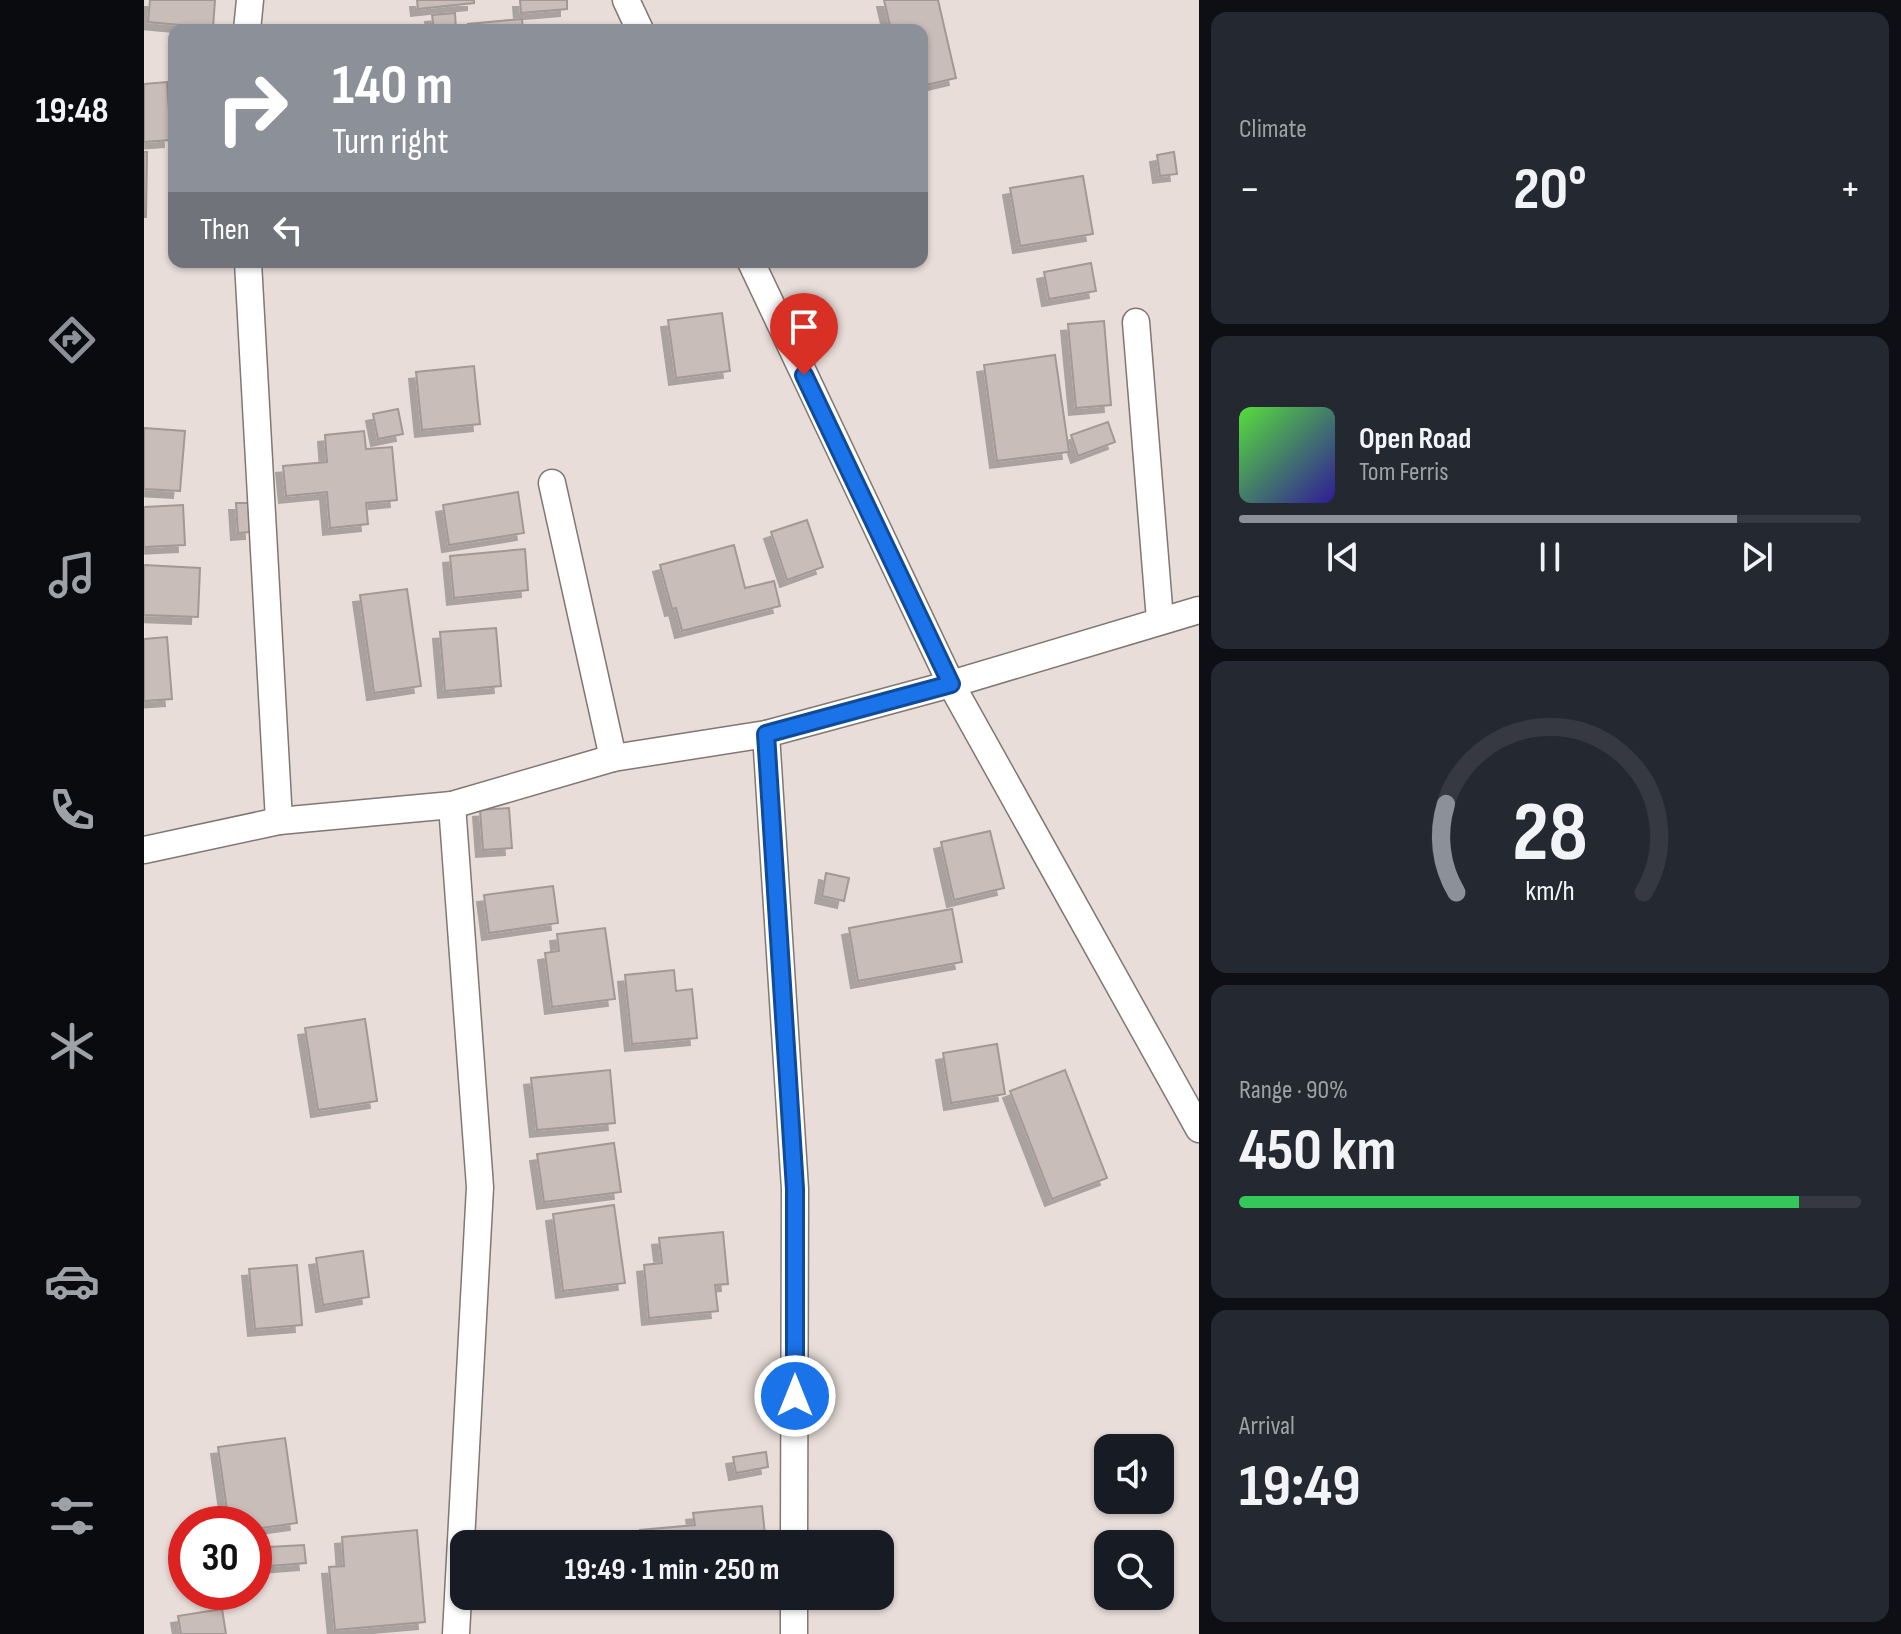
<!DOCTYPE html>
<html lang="en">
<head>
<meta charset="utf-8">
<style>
	body { margin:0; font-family:"Sofia Sans Condensed",sans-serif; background:#242831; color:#f1f3f6; height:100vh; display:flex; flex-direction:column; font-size:30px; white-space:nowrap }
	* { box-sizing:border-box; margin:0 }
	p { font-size:26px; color:#9ea1a6 }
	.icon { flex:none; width:44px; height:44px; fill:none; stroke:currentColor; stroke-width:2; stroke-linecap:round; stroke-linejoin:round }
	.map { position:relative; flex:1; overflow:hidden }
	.sheet { display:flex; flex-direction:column; gap:12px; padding:12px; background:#0d0f14; width:702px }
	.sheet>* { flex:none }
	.banner { position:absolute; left:24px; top:24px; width:760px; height:244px; border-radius:16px; box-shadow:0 2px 6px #0004; background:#8c9099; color:#fff; overflow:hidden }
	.controls { position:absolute; left:950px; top:1434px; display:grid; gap:16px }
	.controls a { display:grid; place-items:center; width:80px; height:80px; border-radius:16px; background:#171b24; box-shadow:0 2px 6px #0004; font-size:40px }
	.speed { position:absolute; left:24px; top:1506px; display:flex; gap:16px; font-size:40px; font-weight:700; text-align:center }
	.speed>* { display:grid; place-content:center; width:104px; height:104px; border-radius:50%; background:#171b24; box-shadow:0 2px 6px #0004; line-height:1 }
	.speed .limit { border:12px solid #d22; background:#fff; color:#111 }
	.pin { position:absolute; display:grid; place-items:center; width:68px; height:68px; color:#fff; margin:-82px -34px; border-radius:50% 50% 50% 0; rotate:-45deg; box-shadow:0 0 8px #0007 }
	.pin .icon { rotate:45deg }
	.me { position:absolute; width:88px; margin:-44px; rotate:0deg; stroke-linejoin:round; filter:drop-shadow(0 0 6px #0008) }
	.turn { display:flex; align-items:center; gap:28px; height:168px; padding:0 32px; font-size:36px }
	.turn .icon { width:104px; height:104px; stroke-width:2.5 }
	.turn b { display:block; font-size:56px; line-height:68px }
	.then { display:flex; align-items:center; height:76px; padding:0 32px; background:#0003; gap:16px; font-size:30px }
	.big { font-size:60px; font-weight:700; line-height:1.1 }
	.sheet .card { flex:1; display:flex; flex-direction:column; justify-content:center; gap:12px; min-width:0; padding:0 28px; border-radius:16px; background:#242831 }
	.sheet .dial { align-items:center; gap:0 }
	.dial svg { height:208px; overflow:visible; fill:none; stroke:#363941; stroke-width:7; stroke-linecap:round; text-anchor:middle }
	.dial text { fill:#f1f3f6; stroke:none }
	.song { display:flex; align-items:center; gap:24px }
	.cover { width:96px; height:96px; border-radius:12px; background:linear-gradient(135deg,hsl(110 70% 55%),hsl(250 70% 35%)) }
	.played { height:8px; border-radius:4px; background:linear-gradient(90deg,#8c9099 80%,#363941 80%) }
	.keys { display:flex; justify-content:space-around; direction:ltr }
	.heat { display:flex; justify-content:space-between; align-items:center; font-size:44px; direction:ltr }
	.charge { height:12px; border-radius:6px; background:linear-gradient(90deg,#34c759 90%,#363941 0) }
	.trip { position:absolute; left:306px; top:1530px; width:444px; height:80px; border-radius:16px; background:#171b24; box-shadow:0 2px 6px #0004; font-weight:700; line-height:80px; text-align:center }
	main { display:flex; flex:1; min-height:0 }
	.tabs { display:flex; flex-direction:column; width:144px; justify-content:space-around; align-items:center; background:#090b0e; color:#9ea1a6 }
	.tabs .icon { width:56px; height:56px }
	.tabs .active { color:#8c9099 }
	.tabs b { font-size:36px; color:#f1f3f6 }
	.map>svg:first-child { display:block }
</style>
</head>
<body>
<main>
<nav class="tabs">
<b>19:48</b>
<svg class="icon active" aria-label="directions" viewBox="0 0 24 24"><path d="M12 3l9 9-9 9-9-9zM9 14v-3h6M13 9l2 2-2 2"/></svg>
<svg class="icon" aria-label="music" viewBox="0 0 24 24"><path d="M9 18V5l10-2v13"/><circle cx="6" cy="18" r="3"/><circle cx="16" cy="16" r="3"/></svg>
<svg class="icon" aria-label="phone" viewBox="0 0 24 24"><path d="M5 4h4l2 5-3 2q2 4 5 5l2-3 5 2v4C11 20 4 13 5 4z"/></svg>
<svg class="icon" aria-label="climate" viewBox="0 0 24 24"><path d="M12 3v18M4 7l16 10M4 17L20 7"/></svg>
<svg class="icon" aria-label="car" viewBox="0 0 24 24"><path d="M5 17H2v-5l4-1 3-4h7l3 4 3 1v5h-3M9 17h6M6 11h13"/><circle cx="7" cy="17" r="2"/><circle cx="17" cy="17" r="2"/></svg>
<svg class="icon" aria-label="filters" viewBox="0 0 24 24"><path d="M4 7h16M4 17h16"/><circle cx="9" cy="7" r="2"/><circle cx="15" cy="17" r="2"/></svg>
</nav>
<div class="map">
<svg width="1055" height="1634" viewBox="0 0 1055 1634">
	<defs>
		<filter id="shadow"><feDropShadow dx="-7" dy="7" stdDeviation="0" flood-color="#0004"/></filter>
	</defs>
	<rect width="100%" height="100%" fill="#e8ddd8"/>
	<!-- building -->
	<g fill="#c9bdb9" stroke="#a39894" stroke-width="2" filter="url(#shadow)">
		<polygon points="6,0 71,0 69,28 4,22"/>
		<polygon points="273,0 330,0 330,3 274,9"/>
		<polygon points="376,0 423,0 423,9 377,13"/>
		<polygon points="740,0 794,0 812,78 778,86 778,30 747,30"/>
		<polygon points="311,13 312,30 290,30 288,15"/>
		<polygon points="378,19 379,30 325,30 324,24"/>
		<polygon points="23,82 27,140 0,142 0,84"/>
		<polygon points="0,152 3,152 2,217 0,217"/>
		<polygon points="1030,152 1033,174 1016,176 1013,155"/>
		<polygon points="939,176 949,234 876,246 866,188"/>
		<polygon points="947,263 952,291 905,299 900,272"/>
		<polygon points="578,313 586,371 532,378 524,320"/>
		<polygon points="960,321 967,405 932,408 924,324"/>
		<polygon points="911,355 925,452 853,461 840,365"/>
		<polygon points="330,366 336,424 278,430 272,372"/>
		<polygon points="254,409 259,434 234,439 229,414"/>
		<polygon points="964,422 971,442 934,456 927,435"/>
		<polygon points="0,428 41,431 36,491 0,489"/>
		<polygon points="220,431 222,449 248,447 253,500 222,503 224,524 186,528 183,492 142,496 139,466 183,462 181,435"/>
		<polygon points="374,492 380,533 305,545 299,505"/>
		<polygon points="92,503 107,503 108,532 94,533"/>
		<polygon points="39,505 41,545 0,547 0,507"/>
		<polygon points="663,520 679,567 643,580 627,532"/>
		<polygon points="590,545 601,588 630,581 636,606 538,631 532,608 528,609 516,565"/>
		<polygon points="381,549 384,590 310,598 306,556"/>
		<polygon points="0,565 56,568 54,617 0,615"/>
		<polygon points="263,589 277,686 230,693 216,595"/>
		<polygon points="352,628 357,686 301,691 296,632"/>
		<polygon points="23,637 28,699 0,701 0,639"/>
		<polygon points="365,808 368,848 339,850 336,810"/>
		<polygon points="846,831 860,888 810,900 797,842"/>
		<polygon points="682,873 705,878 700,901 678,896"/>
		<polygon points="409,886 414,923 345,933 340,895"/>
		<polygon points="808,909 818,962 714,981 705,928"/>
		<polygon points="461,928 471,999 408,1007 401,953 415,951 413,934"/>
		<polygon points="530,970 532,991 548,989 553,1038 488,1044 481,975"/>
		<polygon points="221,1019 233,1101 174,1110 161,1028"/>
		<polygon points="853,1044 861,1094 807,1103 799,1053"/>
		<polygon points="466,1070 471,1123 393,1130 387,1078"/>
		<polygon points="921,1070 963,1178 908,1199 866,1091"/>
		<polygon points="470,1143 477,1192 400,1202 393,1154"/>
		<polygon points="470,1205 481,1283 419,1291 409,1214"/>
		<polygon points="579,1232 584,1284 571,1285 574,1311 505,1318 500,1265 518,1263 515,1238"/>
		<polygon points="219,1251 225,1297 179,1305 172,1258"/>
		<polygon points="153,1265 158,1325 111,1329 105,1269"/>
		<polygon points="141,1438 153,1523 110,1529 110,1524 85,1524 74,1447"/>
		<polygon points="622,1452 624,1467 592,1473 589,1457"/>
		<polygon points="618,1506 622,1544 497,1544 496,1530 551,1525 549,1513"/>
		<polygon points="273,1530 281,1622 191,1630 185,1567 200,1566 198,1537"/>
		<polygon points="115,1540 117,1561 110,1561 110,1541"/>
		<polygon points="160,1545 162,1563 126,1566 125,1547"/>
		<polygon points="78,1609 82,1634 37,1634 34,1616"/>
	</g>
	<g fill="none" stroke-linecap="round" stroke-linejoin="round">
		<defs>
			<g id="street">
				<polyline points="482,0 496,30"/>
				<polyline points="103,30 106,0"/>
				<polyline points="104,262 135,821"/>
				<polyline points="607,262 807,684 1055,1129"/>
				<polyline points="992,322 1016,620"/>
				<polyline points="408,483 469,758"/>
				<polyline points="622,734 651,1189 650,1544"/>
				<polyline points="308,805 336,1187 312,1634"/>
				<polyline points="0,850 135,821 308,805 469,758 622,734 807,684 1055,610"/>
				<polyline points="650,1634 650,1596"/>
			</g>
		</defs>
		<!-- street casing -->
		<use href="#street" stroke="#817773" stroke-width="29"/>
		<!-- street -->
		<use href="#street" stroke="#fff" stroke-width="26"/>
	</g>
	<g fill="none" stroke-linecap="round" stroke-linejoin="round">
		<defs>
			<polyline id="route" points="651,1396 651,1189 622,734 807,684 660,375"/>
		</defs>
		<!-- route casing -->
		<use href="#route" stroke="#114b97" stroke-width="20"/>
		<!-- route -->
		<use href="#route" stroke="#1a73e8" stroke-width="14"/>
	</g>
</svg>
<div class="controls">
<a><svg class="icon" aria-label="sound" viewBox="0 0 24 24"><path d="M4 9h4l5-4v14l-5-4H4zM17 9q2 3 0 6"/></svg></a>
<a><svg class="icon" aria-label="search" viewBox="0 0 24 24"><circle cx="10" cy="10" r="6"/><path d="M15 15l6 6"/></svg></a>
</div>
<div class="speed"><div class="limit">30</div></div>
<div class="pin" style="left:660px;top:375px;background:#d93025"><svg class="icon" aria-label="arrive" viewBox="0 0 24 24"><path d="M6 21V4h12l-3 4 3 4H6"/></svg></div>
<svg class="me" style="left:651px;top:1396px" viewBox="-20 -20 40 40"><circle r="17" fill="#1a73e8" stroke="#fff" stroke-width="3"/><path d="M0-11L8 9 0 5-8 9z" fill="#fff"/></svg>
<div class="trip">19:49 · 1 min · 250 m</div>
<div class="banner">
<div class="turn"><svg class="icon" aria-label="right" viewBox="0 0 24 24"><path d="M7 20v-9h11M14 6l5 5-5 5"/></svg><div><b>140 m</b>Turn right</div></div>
<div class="then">Then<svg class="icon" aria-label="left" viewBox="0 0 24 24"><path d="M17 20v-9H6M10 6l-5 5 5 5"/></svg></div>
</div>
</div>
<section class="sheet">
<div class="card"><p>Climate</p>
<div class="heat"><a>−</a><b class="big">20°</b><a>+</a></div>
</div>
<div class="card">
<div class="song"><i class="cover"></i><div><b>Open Road</b><p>Tom Ferris</p></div></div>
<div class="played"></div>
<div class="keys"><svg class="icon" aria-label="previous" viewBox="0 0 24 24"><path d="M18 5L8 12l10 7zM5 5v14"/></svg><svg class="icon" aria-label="pause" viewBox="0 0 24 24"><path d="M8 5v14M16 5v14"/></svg><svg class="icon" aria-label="next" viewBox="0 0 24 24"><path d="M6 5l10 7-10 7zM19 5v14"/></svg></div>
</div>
<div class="card dial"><svg viewBox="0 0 100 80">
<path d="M14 69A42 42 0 1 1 86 69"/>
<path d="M14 69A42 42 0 0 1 10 35" stroke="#8c9099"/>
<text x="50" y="56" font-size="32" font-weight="700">28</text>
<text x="50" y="72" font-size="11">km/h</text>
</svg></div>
<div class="card"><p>Range · 90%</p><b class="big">450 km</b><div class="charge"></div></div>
<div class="card"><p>Arrival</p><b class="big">19:49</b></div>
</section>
</main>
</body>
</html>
